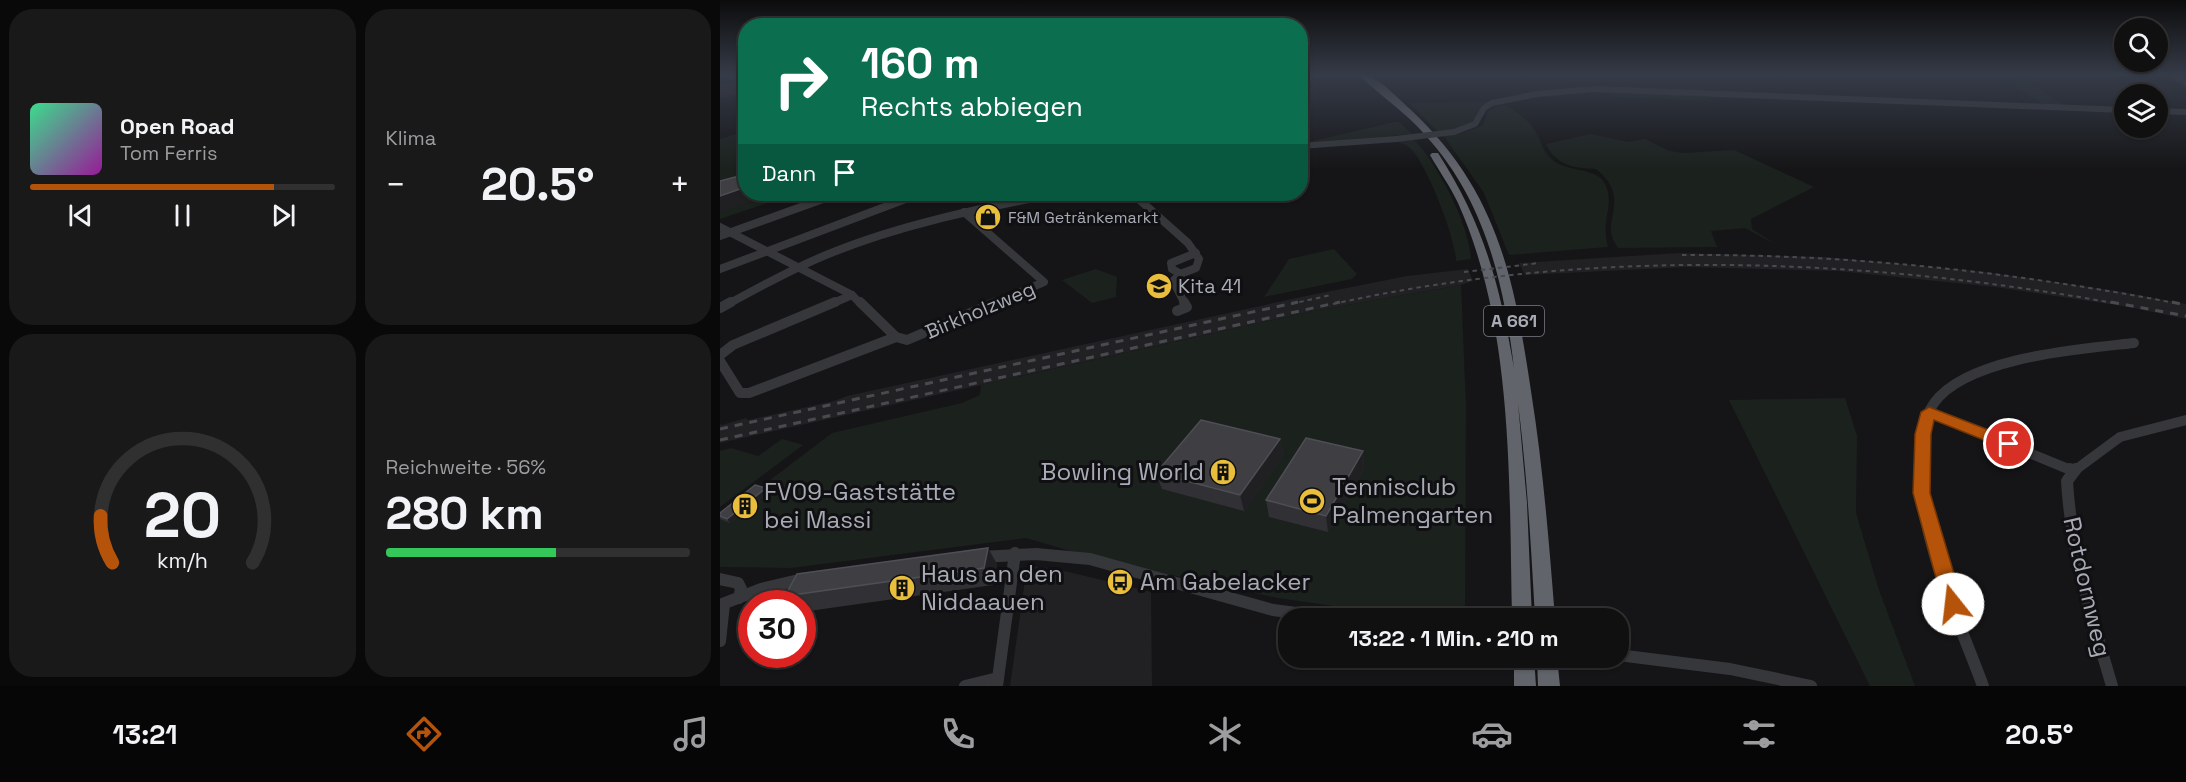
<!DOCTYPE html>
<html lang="de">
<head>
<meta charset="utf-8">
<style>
	body { margin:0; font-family:"Space Grotesk",sans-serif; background:#19191a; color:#f1f3f6; height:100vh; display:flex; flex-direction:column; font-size:22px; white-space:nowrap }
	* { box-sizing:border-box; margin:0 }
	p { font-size:20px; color:#9c9d9f }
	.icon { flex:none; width:33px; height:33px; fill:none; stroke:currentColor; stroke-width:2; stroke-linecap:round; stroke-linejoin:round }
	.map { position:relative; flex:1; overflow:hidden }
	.side { display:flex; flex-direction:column; gap:9px; padding:9px; background:#090909; width:720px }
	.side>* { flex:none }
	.hud { position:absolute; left:18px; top:18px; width:570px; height:183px; border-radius:24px; box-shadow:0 2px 4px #0004,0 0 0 2px #303031; background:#0b6e4f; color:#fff; overflow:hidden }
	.fabs { position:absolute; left:1394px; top:18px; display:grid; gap:12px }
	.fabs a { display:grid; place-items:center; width:54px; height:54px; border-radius:50%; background:#101011; box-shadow:0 2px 4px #0004,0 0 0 2px #303031; font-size:30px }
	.speed { position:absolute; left:18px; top:590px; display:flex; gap:12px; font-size:30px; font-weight:700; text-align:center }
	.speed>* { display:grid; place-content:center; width:78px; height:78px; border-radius:50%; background:#101011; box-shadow:0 2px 4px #0004,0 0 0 2px #303031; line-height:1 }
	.speed .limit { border:9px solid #d22; background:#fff; color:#111 }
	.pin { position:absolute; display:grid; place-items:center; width:51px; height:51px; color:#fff; margin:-26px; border:3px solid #fff; border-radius:50%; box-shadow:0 2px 6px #0007 }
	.me { position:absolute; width:66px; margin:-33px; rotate:344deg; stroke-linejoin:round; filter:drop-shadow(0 0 4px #0008) }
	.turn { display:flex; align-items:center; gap:21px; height:126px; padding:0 24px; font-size:27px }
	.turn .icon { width:78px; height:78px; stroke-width:2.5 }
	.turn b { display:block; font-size:42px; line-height:51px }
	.then { display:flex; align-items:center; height:57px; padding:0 24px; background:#0003; gap:12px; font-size:22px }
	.big { font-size:45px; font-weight:800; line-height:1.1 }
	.side .widget { flex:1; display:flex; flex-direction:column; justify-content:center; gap:9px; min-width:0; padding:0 21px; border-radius:24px; background:#19191a }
	.side .dial { align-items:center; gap:0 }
	.dial svg { height:156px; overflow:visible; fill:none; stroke:#303031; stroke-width:7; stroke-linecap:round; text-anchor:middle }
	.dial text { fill:#f1f3f6; stroke:none }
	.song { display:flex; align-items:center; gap:18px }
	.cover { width:72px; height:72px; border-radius:9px; background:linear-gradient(135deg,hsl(150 70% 55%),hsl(300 70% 35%)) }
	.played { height:6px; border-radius:3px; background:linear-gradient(90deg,#b45309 80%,#303031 80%) }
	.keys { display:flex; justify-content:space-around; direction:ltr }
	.heat { display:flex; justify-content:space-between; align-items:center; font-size:33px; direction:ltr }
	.charge { height:9px; border-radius:4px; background:linear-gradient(90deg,#34c759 56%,#303031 0) }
	.side .tiles { flex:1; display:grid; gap:9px; grid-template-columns:repeat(2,1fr) }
	.trip { position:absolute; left:558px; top:608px; width:351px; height:60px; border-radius:24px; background:#101011; box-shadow:0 2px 4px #0004,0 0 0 2px #303031; font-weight:800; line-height:60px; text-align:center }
	.tabs { display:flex; height:96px; justify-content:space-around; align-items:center; background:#060607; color:#9c9d9f }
	.tabs .icon { width:42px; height:42px }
	.tabs .selected { color:#b45309 }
	.tabs b { font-size:27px; color:#f1f3f6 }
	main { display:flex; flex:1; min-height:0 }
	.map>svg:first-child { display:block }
</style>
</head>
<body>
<main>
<section class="side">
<div class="tiles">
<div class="widget">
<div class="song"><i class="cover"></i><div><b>Open Road</b><p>Tom Ferris</p></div></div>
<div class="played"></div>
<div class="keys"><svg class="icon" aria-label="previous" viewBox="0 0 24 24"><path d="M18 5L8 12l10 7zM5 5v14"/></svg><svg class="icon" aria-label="pause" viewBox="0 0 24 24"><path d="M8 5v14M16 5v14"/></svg><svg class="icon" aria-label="next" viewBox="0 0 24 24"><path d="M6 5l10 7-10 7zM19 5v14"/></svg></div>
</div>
<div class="widget"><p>Klima</p>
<div class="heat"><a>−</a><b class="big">20.5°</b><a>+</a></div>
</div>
<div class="widget dial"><svg viewBox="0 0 100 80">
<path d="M14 69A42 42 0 1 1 86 69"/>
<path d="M14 69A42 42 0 0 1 8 45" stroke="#b45309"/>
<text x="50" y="56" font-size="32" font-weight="700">20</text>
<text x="50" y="72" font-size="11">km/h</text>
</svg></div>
<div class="widget"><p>Reichweite · 56%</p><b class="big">280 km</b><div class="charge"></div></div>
</div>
</section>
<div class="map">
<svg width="1466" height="686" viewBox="0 0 1466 686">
	<rect width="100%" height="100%" fill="#151517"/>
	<!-- built -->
	<g fill="#212124">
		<polygon points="0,74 25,74 25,93 0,98"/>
		<polygon points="959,253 1107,257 1266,272 1397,291 1466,304 1466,319 1409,307 1275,287 1118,271 966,267 805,275 799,263"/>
		<polygon points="748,269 753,281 741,285 593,311 0,443 0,424 2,425 26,418 28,420 114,401 127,396 586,296 687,276"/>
		<polygon points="307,566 332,568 431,592 432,686 290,686"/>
	</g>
	<!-- green -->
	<g fill="#1b211d">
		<polygon points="1278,74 1298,74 1343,105 1323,104"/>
		<polygon points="874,91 1104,101 986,97 992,101 901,97"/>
		<path d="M773,101L762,107C759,111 758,117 755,120C747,131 729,131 717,131L689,103Z"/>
		<path d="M782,104C793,109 808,119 815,130C821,141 823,153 834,161C851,174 883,165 888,192C892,208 881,223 888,247L789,255L764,193L723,135L745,132L763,125L768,111Z"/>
		<polygon points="674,122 679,122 692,134 581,144"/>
		<polygon points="25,131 25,180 0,189 0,139"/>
		<path d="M871,134L908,142L925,139L949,151L964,153L1014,150L1094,187L1031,219L1032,229L1057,245L1025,228L991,231L997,247L898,248C882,226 899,213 893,192C891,183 883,175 876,169C853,168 837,166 826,144Z"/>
		<path d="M693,139C718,164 749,224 751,259L736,261C736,239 706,161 689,147C685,144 681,143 676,141Z"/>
		<polygon points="0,193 74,194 0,219"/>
		<polygon points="614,249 637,274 632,279 544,297 569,259"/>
		<polygon points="376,269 397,277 396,297 372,303 342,280"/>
		<polygon points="741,285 746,406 745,618 696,618 558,598 374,558 306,538 71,568 0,567 0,518 112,433 242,403 260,395 261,385 593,311"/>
		<polygon points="1125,398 1137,436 1136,513 1159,590 1195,686 1150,686 1009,400"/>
		<polygon points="62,439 83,445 0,507 0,451 11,448 38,456"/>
	</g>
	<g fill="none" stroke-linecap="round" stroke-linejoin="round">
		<!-- minor-far3 -->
		<g stroke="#36373b" stroke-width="6">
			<polyline points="1449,74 1466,83"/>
			<polyline points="1437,111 1466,112"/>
			<polyline points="734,132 755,124 764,108 772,103 817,94 874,89 1404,110"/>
			<polyline points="580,146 676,139"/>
		</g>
		<!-- minor-far2 -->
		<g stroke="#36373b" stroke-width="8">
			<polyline points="413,194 468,243 479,259 476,268 460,274 453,281 465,304"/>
			<polyline points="244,212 324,282 273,304"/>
			<polyline points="0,227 132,295 141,304"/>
			<polyline points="0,236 117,194"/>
			<polyline points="0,269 199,194"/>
			<polyline points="459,273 452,269 451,263 476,253"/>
			<path d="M8,304C42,286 75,267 111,253C182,224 259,209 333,194"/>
			<polyline points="111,304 132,295"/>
		</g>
		<!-- minor-far1 -->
		<g stroke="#36373b" stroke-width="10">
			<polyline points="140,302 176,337"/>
			<polyline points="0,308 11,302"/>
			<polyline points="457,311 467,307 464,302"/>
			<polyline points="0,355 13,345 115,302"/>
			<polyline points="0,361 20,393 29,393 176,337 187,340 276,302"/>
			<polyline points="1209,412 1353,471"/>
			<path d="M1201,471C1201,450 1201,421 1214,403C1247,357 1361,349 1414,343"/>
			<polyline points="1354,471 1400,437 1466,420"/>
		</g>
		<!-- minor -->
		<g stroke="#36373b" stroke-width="12">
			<path d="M1201,469C1200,539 1239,621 1263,686"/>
			<polyline points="1350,469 1354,471"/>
			<path d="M1356,469L1347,481C1351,552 1372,618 1392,686"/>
			<polyline points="261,557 316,554 370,559 553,610 615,618"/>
			<polyline points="0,579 18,583 21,589 19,598"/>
			<polyline points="0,605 41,589 83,579"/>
			<polyline points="0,641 4,604"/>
			<polyline points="898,655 1010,669 1091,686"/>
			<polyline points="245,686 278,678"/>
			<polyline points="277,686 295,553"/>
		</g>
		<!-- highway -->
		<g fill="#62646c" fill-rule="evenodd">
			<path d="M638,74C657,74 676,97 690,109C778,191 794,278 811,391C823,466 829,542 835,618H815C811,546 807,474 798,403L807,503L812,618H792C789,483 794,328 738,203C730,186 719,171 710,155L712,153H718C764,224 780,286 794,368C784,283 765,201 706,136C686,112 660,96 638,74Z"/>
			<polygon points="794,657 814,657 816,686 794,686"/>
			<polygon points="817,657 837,657 840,686 818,686"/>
		</g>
		<!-- rail-far1 -->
		<g stroke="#494a50" stroke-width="2" stroke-dasharray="4.5 4" stroke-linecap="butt">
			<path d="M962,255C1130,254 1295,272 1460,304"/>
			<polyline points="744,272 819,263"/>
			<polyline points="571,304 611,295"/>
			<path d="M613,304C869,247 1142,257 1399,304"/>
		</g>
		<!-- rail -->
		<g stroke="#494a50" stroke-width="3" stroke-dasharray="8 7" stroke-linecap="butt">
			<polyline points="1391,302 1466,316"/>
			<polyline points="1452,302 1466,305"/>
			<polyline points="0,429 578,302"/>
			<polyline points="0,440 620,302"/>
		</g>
		<!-- minor-bridge -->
		<polyline stroke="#36373b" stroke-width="6" points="676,139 734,132"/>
	</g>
	<!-- wall -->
	<g fill="#313135">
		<polygon points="560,439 563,455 524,511 442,489 436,473"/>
		<polygon points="643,451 644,468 608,532 549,517 546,500"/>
		<polygon points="46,488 49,492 10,523 0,519 0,513"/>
		<polygon points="277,564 273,585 82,612 82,603 71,603 65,596"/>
	</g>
	<!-- shaded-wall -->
	<g fill="#202023">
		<polygon points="26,187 26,194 37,194 40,198 1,212 0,210 0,196"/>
		<polygon points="560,439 563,455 524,511 520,495"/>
		<polygon points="643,451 644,468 608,532 606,516"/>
		<polygon points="46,488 49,492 10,523 7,519"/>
		<polygon points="268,548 277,564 273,585 264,568"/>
	</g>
	<!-- building -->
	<g fill="#3e3e43" stroke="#4e4f55" stroke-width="1.5">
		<polygon points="15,177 26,182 26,187 0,196 0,181"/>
		<polygon points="481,420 560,439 520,495 436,473"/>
		<polygon points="586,438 643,451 606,516 546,500"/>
		<polygon points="35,485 46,488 7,519 0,516 0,513"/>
		<polygon points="268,548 264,568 65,596 77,574"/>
	</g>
	<!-- sky -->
	<linearGradient id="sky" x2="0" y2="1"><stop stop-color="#0c0c0d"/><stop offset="0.44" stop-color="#353b47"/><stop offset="1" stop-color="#353b47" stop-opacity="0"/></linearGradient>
	<rect width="1466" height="170" fill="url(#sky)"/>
	<!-- route -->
	<polygon fill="#b45309" stroke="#753606" stroke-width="1.5" points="1209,407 1295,440 1297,444 1295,448 1284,448 1214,420 1211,434 1210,493 1243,604 1240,610 1233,613 1226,610 1223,604 1193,493 1195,434 1201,412"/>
	<!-- icons -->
	<defs>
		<symbol id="shop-disc" viewBox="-11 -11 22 22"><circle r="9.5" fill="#e8be3c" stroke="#101012"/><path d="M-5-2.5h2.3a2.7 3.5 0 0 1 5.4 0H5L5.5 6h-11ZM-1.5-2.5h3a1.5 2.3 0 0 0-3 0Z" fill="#111"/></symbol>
		<symbol id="school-disc" viewBox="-11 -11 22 22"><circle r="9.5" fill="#e8be3c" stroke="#101012"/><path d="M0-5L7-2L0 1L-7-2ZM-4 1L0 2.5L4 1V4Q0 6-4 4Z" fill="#111"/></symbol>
		<symbol id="building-disc" viewBox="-11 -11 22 22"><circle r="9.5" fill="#e8be3c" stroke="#101012"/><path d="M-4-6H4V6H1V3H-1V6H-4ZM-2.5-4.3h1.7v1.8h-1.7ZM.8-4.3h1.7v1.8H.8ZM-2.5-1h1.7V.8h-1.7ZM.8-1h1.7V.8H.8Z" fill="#111"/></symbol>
		<symbol id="stadium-disc" viewBox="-11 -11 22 22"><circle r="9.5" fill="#e8be3c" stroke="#101012"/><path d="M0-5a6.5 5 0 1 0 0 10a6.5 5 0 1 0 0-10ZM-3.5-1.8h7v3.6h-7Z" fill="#111"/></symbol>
		<symbol id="bus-disc" viewBox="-11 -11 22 22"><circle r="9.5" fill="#e8be3c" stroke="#101012"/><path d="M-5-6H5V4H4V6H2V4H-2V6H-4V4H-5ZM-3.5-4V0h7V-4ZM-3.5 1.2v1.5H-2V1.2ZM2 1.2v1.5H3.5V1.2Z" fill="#111"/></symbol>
	</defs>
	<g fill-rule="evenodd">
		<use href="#shop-disc" x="253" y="202" width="30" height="30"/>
		<use href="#school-disc" x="424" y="271" width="30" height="30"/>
		<use href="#building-disc" x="488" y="457" width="30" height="30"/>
		<use href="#stadium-disc" x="577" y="486" width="30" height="30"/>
		<use href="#building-disc" x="10" y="491" width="30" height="30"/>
		<use href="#bus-disc" x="385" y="567" width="30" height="30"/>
		<use href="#building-disc" x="167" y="573" width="30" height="30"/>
	</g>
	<g text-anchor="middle" stroke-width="6" stroke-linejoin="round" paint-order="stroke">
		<!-- far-poi labels -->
		<g font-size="16" fill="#a8abb6" stroke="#101012" text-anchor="start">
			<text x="288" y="223">F&amp;M Getränkemarkt</text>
		</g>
		<!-- shield labels -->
		<rect fill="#101012" stroke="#7a7c85" stroke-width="1.5" x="764" y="306" width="60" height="30" rx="4.5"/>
		<g font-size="18" font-weight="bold" fill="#a8abb6">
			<text x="794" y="327">A 661</text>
		</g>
		<!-- poi labels -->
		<g font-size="20" fill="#a8abb6" stroke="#101012" text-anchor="start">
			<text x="458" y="293">Kita 41</text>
		</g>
		<!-- street labels -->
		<g font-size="20" fill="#a8abb6" stroke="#101012">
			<text transform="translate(260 310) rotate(-23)" y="7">Birkholzweg</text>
		</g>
		<!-- near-poi labels -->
		<g font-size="24" fill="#a8abb6" stroke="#101012" text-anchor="start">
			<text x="484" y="480" text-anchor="end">Bowling World</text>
			<text x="612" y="495">Tennisclub<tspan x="612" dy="28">Palmengarten</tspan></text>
			<text x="44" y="500">FV09-Gaststätte<tspan x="44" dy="28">bei Massi</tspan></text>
			<text x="201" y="582">Haus an den<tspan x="201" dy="28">Niddaauen</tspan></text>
			<text x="420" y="590">Am Gabelacker</text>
		</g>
		<!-- near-street labels -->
		<g font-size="24" fill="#a8abb6" stroke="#101012">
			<text transform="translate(1367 587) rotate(77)" y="8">Rotdornweg</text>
		</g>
	</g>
</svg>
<div class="fabs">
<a><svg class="icon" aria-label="search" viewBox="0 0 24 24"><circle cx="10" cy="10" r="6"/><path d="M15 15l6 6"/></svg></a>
<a><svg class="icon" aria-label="layers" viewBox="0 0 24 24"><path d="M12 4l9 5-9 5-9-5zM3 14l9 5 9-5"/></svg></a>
</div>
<div class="speed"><div class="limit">30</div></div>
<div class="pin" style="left:1289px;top:444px;background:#d93025"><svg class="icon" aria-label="arrive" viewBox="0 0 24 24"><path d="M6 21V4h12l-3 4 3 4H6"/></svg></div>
<svg class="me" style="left:1233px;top:604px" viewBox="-20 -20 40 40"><circle r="19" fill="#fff"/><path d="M0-13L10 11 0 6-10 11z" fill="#b45309"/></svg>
<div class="trip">13:22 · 1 Min. · 210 m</div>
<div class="hud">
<div class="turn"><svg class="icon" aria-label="right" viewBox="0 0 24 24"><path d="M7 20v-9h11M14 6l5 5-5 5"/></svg><div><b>160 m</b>Rechts abbiegen</div></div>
<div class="then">Dann<svg class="icon" aria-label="arrive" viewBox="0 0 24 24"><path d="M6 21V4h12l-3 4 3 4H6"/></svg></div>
</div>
</div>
</main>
<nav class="tabs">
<b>13:21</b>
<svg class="icon selected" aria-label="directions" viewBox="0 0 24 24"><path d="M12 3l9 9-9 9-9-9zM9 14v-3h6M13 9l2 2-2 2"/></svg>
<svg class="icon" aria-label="music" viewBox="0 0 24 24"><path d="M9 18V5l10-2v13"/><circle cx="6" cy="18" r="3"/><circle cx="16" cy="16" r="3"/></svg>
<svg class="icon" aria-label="phone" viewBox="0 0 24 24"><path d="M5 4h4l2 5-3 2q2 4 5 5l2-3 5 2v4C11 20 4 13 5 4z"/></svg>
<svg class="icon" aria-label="climate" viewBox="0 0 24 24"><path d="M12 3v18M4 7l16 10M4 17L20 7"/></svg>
<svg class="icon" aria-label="car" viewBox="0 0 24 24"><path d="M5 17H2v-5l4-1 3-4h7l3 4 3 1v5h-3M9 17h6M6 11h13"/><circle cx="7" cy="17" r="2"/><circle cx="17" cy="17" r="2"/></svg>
<svg class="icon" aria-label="filters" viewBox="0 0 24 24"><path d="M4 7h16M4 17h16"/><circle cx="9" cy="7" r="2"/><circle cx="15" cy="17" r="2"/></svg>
<b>20.5°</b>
</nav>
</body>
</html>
